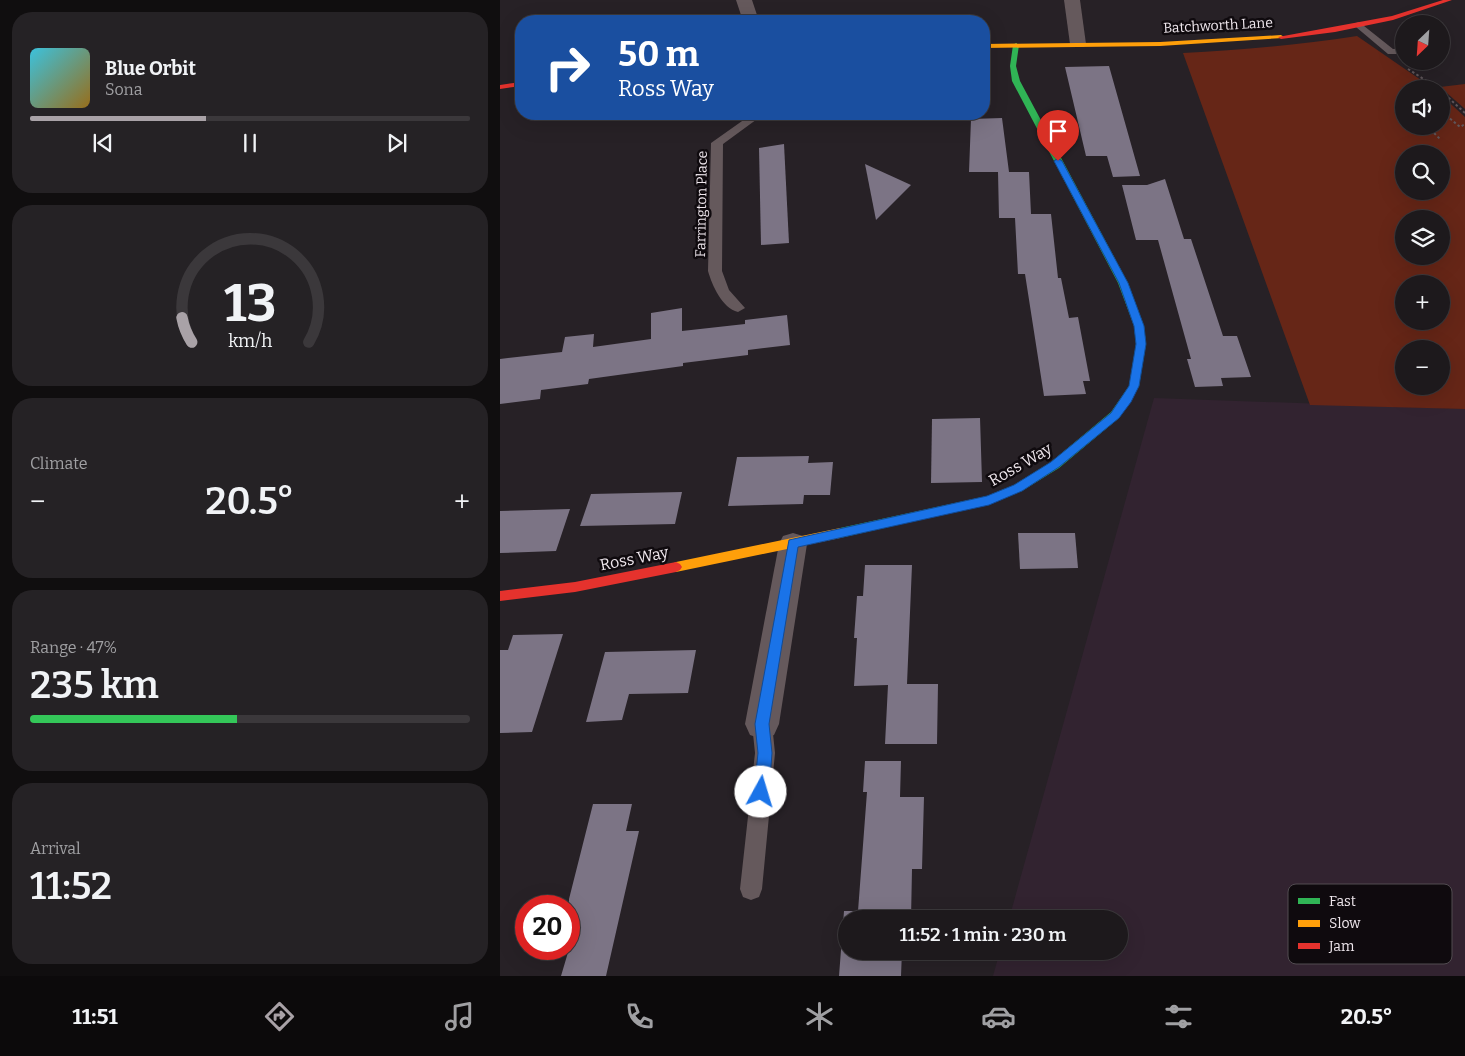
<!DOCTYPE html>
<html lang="en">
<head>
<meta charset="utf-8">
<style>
	body { margin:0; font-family:Bitter,serif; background:#252225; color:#f1f3f6; height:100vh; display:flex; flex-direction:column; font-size:19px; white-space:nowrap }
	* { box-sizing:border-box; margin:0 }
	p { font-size:16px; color:#a0a0a3 }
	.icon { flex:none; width:28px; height:28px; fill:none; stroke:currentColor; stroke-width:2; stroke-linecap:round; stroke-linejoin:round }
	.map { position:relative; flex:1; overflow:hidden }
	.panel { display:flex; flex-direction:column; gap:12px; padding:12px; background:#100e0f; width:500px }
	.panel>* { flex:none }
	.hud { position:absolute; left:15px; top:15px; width:475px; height:105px; border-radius:20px; box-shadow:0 5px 20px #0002,0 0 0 1px #3b383b; background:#1a4fa0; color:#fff; overflow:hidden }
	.needle { width:32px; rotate:205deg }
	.buttons { position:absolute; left:895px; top:15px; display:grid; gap:10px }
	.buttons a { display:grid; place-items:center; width:55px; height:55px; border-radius:50%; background:#1d191c; box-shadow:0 5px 20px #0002,0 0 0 1px #3b383b; font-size:25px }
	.speed { position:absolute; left:15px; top:895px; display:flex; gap:10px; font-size:25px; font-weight:700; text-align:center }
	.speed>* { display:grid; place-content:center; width:65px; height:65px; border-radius:50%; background:#1d191c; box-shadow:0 5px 20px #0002,0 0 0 1px #3b383b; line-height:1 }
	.speed .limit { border:8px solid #d22; background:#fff; color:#111 }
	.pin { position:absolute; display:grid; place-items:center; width:42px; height:42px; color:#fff; margin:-51px -21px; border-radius:50% 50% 50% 0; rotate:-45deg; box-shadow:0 0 5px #0007 }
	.pin .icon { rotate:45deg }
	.me { position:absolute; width:55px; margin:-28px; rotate:6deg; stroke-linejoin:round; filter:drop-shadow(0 0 4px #0008) }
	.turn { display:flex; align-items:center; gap:18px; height:105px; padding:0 20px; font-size:22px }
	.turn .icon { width:65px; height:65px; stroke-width:2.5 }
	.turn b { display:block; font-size:35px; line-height:42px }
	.big { font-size:38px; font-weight:600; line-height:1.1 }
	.panel .card { flex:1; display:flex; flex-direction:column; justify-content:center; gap:8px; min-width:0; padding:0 18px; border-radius:20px; background:#252225 }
	.panel .dial { align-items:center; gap:0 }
	.dial svg { height:130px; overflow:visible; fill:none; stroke:#3b383b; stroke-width:7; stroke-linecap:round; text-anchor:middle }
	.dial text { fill:#f1f3f6; stroke:none }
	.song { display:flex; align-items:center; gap:15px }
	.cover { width:60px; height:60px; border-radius:8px; background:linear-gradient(135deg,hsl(190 70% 55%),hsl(40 70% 35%)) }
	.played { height:5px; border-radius:2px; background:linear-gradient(90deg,#a9a2a7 40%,#3b383b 40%) }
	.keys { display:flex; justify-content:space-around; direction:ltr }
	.heat { display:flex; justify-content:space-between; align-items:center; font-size:28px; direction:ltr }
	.charge { height:8px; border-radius:4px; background:linear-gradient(90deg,#34c759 47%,#3b383b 0) }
	.trip { position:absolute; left:338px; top:910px; width:290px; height:50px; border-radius:25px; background:#1d191c; box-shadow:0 5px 20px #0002,0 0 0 1px #3b383b; font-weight:600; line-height:50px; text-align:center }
	.tabs { display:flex; height:80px; justify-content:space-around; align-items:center; background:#0c0a0b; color:#a0a0a3 }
	.tabs .icon { width:35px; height:35px }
	.tabs .on { color:#a9a2a7 }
	.tabs b { font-size:22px; color:#f1f3f6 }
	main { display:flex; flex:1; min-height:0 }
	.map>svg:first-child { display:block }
</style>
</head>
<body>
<main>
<section class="panel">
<div class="card">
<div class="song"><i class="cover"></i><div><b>Blue Orbit</b><p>Sona</p></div></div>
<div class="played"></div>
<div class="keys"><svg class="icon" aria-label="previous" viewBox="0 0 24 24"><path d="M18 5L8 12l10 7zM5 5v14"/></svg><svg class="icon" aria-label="pause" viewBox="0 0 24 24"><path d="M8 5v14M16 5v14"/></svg><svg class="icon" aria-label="next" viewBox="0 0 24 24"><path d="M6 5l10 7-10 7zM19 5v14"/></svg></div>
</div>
<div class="card dial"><svg viewBox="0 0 100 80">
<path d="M14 69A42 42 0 1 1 86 69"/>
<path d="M14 69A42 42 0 0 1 8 54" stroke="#a9a2a7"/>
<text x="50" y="56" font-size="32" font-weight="700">13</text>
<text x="50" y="72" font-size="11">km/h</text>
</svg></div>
<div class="card"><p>Climate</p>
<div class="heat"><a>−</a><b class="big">20.5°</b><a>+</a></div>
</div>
<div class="card"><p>Range · 47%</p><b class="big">235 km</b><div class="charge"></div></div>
<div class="card"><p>Arrival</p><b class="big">11:52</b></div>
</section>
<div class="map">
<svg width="965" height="976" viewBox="0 0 965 976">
	<rect width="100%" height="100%" fill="#272126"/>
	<!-- built -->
	<polygon fill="#322330" points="654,398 965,409 965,976 493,976 500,951 619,951 619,919 509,919"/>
	<!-- green -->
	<g fill="#662617" fill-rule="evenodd">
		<path d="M857,36L934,89H904V126H941V95L965,117V409L810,405L683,53C742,50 799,45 857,36ZM904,154H941V191H904ZM904,219H941V256H904ZM904,284H941V321H904ZM904,349H941V386H904Z"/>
		<polygon points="965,84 965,109 940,87"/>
	</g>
	<!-- building -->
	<g fill="#7c7485">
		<polygon points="609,66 640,176 613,177 607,156 586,156 565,67"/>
		<polygon points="502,118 509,172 529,172 531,214 551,214 558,278 561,278 569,318 578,317 590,381 583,381 586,394 544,396 525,274 518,274 515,218 499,218 498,172 469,172 471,119"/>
		<polygon points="284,144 289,243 261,245 259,148"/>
		<polygon points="365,164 411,185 376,220"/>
		<polygon points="665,179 684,239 691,239 723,336 737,336 751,377 721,378 723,386 695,387 687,359 691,359 658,240 636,240 622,185 647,185"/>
		<polygon points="182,308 182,331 245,324 245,320 287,315 290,345 248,350 248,355 183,363 183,366 89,379 88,384 41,390 40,399 0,404 0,359 62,352 65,337 94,334 93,347 151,339 151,313"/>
		<polygon points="480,418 482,482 431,483 432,419"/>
		<polygon points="309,456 308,463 333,462 330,495 304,495 303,504 228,506 237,457"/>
		<polygon points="182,492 175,524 80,526 91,494"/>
		<polygon points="70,509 56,551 0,553 0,511"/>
		<polygon points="518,533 575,533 578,568 520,569"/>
		<polygon points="365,565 412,565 407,684 438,684 437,744 385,744 388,685 354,686 357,638 354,638 357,596 363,596"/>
		<polygon points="63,634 32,732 0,733 0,650 8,650 13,635"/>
		<polygon points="196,650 188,693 129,694 122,720 86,722 105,652"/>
		<polygon points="365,761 401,761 400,797 424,797 422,869 412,869 411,919 346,919 346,951 402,951 401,976 339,976 344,911 358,911 367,792 363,792"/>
		<polygon points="93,804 132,804 126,831 139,831 106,976 61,976 69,949 69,899"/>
	</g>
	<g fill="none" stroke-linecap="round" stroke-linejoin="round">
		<!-- path -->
		<g stroke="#62585c" stroke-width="2" stroke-dasharray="2.5 2.5" stroke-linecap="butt">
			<polyline points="908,69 939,89"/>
			<polyline points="941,91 965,113"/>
			<polyline points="900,111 904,113"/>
			<polyline points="941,117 947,116 960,127 965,124"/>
			<polyline points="927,126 940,139"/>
		</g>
		<!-- lane -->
		<g fill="#65595c" fill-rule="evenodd">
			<polygon points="859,22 893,49 904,48 904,54 888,54 856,27 856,23"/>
			<path d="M252,114H264L223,144L222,271L229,290L245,308L238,312C222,308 212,285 208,271L211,143Z"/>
			<polygon points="262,715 269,718 272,724 275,753 262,889 259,897 251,900 243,897 240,889 255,753 252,724 255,718"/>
		</g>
		<!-- street -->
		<g fill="#65595c" fill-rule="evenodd">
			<polygon points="236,0 252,0 259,21 243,21"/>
			<polygon points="564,0 580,0 586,44 584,47 572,47 570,44"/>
			<polygon points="293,533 303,536 307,544 279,724 274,735 262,739 250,735 245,724 279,544 283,536"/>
		</g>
		<!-- fast -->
		<polygon fill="#30b455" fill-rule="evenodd" points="516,43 519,45 516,66 520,81 628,283 644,326 646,344 639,386 619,418 559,468 522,491 489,504 340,538 336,536 334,533 336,530 340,528 487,496 514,485 551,462 611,412 629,386 636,344 634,326 618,283 512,81 510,66 513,45"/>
		<!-- slow -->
		<g fill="#ff9f0a" fill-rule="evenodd">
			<polygon points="781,35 784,37 783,38 660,46 484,48 484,44 660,42"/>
			<polygon points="340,528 344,530 346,533 344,536 340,538 176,572 172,570 170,567 172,564 176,562"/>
		</g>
		<!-- jam -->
		<g fill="#e5322d" fill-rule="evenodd">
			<polygon points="943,0 952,0 893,20 835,32 781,39 778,37 892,16"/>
			<polygon points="21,82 21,86 0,89 0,85"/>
			<polygon points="176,562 180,564 182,567 180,570 176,572 75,592 0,601 0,591 75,582"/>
		</g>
	</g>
	<!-- route -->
	<polygon fill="#1a73e8" stroke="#114b97" points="558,158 562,161 628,283 644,326 646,344 639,386 631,402 619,418 559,467 522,491 489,505 298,547 269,724 272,753 269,792 267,797 261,799 256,797 254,792 258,753 255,724 289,540 487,496 514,485 551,462 611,413 629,386 636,344 634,326 619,283 554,161"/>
	<g text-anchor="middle" stroke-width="5" stroke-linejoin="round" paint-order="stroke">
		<!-- far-street labels -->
		<g font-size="14" fill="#efe7ed" stroke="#0f0a0e">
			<text transform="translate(718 25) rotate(-3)" y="5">Batchworth Lane</text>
			<text transform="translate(201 204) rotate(-89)" y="5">Farrington Place</text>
		</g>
		<!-- street labels -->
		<g font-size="16" fill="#efe7ed" stroke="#0f0a0e">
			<text transform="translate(520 464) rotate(-30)" y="6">Ross Way</text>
			<text transform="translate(134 558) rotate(-11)" y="6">Ross Way</text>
		</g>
	</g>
	<!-- legend -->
	<rect x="788" y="884" width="164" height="80" rx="8" fill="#0f0a0e" stroke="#524c51" stroke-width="1"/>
	<rect x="798" y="898" width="22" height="6" fill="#30b455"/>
	<rect x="798" y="920" width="22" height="7" fill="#ff9f0a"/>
	<rect x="798" y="943" width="22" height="6" fill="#e5322d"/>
	<g font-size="14" fill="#efe7ed">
		<text x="829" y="906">Fast</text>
		<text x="829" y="928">Slow</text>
		<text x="829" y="951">Jam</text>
	</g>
</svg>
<div class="buttons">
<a><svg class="needle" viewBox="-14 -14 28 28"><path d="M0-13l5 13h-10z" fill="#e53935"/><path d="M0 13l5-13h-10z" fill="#a0a0a3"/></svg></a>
<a><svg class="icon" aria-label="sound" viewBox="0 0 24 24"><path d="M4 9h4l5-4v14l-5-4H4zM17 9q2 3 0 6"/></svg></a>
<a><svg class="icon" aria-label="search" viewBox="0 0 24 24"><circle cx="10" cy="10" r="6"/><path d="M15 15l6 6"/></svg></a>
<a><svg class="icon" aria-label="layers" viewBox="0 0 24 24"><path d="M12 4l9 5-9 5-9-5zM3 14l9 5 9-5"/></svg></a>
<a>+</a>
<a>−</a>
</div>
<div class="speed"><div class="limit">20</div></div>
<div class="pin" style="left:558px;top:161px;background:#d93025"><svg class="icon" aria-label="arrive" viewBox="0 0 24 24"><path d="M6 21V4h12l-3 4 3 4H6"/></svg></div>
<svg class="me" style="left:261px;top:792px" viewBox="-20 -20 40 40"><circle r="19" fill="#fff"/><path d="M0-13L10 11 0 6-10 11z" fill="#1a73e8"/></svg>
<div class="trip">11:52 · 1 min · 230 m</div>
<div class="hud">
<div class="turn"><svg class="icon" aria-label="right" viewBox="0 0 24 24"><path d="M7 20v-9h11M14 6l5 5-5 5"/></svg><div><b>50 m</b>Ross Way</div></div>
</div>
</div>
</main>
<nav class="tabs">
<b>11:51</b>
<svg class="icon on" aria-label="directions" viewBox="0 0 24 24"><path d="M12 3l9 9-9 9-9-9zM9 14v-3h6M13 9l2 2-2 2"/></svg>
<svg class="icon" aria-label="music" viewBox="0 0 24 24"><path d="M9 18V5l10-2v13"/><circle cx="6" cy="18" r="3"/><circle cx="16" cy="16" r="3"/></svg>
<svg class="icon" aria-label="phone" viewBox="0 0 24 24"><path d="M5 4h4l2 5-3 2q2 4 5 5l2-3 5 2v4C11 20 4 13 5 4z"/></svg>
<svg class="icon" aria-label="climate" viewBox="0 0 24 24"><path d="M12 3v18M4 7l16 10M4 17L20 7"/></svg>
<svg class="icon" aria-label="car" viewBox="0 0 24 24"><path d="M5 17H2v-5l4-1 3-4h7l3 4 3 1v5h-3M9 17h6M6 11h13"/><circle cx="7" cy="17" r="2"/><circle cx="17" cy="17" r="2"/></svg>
<svg class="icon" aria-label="filters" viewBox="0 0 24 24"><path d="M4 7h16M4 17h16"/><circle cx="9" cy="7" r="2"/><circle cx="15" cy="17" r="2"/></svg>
<b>20.5°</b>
</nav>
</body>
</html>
